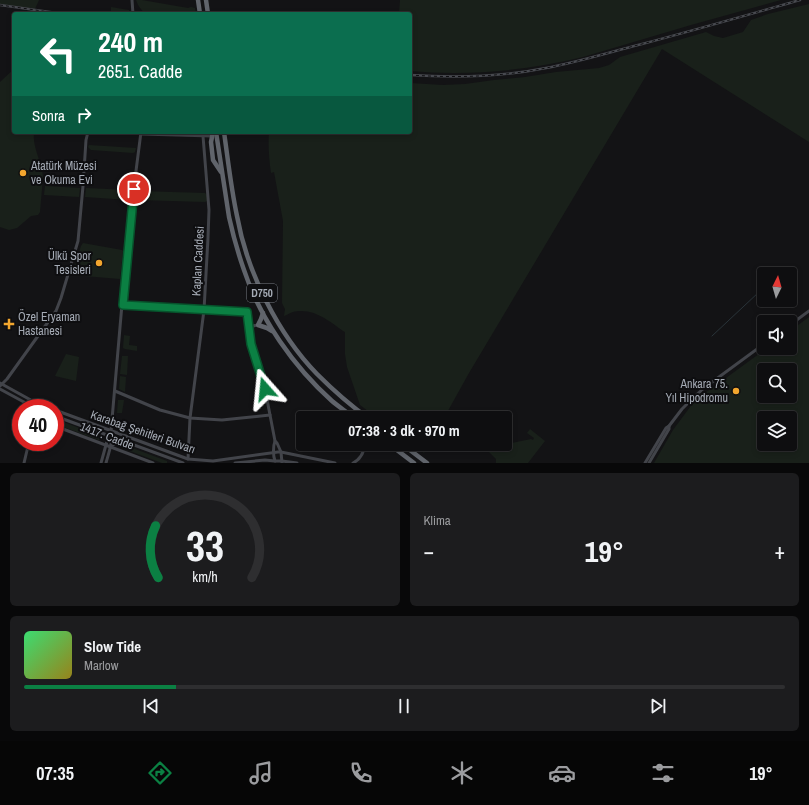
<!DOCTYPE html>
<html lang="tr">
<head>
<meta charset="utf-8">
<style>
	body { margin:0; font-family:"Archivo Narrow",sans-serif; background:#1c1c1e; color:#f1f3f6; height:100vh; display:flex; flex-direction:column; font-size:15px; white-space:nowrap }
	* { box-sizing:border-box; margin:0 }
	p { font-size:13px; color:#9b9c9f }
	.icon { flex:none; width:22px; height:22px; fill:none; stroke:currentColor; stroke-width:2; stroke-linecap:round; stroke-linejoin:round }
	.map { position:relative; height:463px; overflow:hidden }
	.panel { display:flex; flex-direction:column; gap:10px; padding:10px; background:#080809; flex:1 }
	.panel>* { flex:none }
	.banner { position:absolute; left:12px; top:12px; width:400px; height:122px; border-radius:4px; box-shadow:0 2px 6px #0003,0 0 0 1px #2e2e30; background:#0b6e4f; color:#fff; overflow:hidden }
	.needle { width:26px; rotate:5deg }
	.controls { position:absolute; left:757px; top:267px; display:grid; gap:8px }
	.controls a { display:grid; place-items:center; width:40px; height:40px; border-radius:4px; background:#0e0e10; box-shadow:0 2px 6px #0003,0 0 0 1px #2e2e30; font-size:20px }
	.speed { position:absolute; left:12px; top:399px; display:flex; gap:8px; font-size:20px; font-weight:700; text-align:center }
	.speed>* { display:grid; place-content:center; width:52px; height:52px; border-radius:50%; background:#0e0e10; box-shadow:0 2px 6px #0003,0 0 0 1px #2e2e30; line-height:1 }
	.speed .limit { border:6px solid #d22; background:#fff; color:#111 }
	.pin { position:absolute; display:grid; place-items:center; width:34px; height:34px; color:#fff; margin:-17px; border:2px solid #fff; border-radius:50%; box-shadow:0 1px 4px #0007 }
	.me { position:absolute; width:44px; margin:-22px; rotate:342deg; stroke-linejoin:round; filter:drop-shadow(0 0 3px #0008) }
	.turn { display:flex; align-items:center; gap:14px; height:84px; padding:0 20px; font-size:18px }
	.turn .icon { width:52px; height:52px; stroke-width:2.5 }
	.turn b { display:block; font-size:28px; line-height:34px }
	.then { display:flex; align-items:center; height:38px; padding:0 20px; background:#0003; gap:8px; font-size:15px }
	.big { font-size:30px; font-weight:700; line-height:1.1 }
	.panel .card { flex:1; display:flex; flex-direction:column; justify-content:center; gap:6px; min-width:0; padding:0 14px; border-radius:6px; background:#1c1c1e }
	.panel .dial { align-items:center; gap:0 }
	.dial svg { height:104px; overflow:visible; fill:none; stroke:#2e2e30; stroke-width:7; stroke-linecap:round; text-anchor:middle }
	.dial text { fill:#f1f3f6; stroke:none }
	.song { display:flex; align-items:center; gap:12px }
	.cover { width:48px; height:48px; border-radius:6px; background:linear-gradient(135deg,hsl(140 70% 55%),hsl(50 70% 35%)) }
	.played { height:4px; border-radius:2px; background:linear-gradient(90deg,#0b8043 20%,#2e2e30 20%) }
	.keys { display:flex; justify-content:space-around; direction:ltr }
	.heat { display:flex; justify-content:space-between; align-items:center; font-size:22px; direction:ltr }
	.panel .tiles { flex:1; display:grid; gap:10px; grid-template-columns:1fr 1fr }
	.card:last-child { grid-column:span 2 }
	.trip { position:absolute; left:296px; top:411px; width:216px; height:40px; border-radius:4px; background:#0e0e10; box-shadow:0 2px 6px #0003,0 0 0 1px #2e2e30; font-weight:700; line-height:40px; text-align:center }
	.tabs { display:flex; height:64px; justify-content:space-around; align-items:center; background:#060606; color:#9b9c9f }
	.tabs .icon { width:28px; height:28px }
	.tabs .current { color:#0b8043 }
	.tabs b { font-size:18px; color:#f1f3f6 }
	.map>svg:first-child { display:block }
</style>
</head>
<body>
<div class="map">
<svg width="809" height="463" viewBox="0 0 809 463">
	<rect width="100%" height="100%" fill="#131315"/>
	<!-- green -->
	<g fill="#19201a" fill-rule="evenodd">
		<polygon points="0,0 39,0 35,9 0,4"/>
		<path d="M136,0H142L188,8L191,7L195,8L196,14H146C141,10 138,6 136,0Z"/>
		<path d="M400,0H781L691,25L583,57C526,71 468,76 410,71V14H399Z"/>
		<path d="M809,4V142L662,49L469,373L444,418H377L360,405L347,367L345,354V332C331,323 318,310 299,311C293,311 289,314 284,316L285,309L282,303L283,221L274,172L271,173C269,159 268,146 269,132H410V83L443,85L465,84L494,80L525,77L556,72L599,68L609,65L620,57L706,32L714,36L723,38L743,32L751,20L768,14Z"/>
		<polygon points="111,7 129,10 129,14 111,14"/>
		<path d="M14,69V132H34C32,148 42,161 43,177L40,212L38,215L31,216L17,228L9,230L0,227V82Z"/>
		<polygon points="89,145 136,148 135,152 133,153 91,150 88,147"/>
		<polygon points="45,186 80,188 79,197 44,195"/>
		<polygon points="86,188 130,190 129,200 85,197"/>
		<polygon points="139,191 205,193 207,195 207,201 205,202 138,200"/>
		<polygon points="83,243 122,250 123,251 120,279 72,275 81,246"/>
		<path d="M809,317V463H654L673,430L696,399L715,386L767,348H790V331ZM764,370H790V396H764ZM764,418H790V444H764Z"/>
		<polygon points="124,335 130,336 129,345 137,346 137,351 125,349 123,348"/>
		<polygon points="66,354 79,357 76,381 55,376"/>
		<polygon points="122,356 128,356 127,375 120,374"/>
		<polygon points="120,376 126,377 125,392 119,389"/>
		<polygon points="118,400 124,400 122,413 117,413"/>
		<polygon points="55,419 101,436 101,439 99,440 55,424"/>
		<polygon points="530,429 545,441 528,463 496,463 496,459 481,444 505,444 505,443 507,444 531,439 533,440 534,438 527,433"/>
		<polygon points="119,443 167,461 167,463 162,463 119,447 117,446 117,445"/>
		<polygon points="412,444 429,444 424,453"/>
	</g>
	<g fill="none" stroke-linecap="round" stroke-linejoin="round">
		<!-- stream -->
		<polyline stroke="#293339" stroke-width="1" points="712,336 759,292 762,281"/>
		<!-- secondary -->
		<g stroke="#42444a" stroke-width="3">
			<polyline points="132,0 133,14"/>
			<polyline points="141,134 212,136"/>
			<polyline points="123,305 247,312 251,344 265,389 275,441"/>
			<polyline points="790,325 809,311"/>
			<polyline points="248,327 258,325"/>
			<polyline points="0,383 38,404 48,408"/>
			<polyline points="0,386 7,379 56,311 61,298 78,241 83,186 86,140 88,132"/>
			<polyline points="0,389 35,408"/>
			<polyline points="115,391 160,410 190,418 222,420 270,415"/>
			<polyline points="55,410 188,459 213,461 278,452 281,452 282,463"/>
			<polyline points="55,416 183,463"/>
			<polyline points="55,426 153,463"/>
			<polyline points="669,426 682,409 694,397 704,388 764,344"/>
			<polyline points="110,447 120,440"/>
			<polyline points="188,459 190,418 204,310 208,238 209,210 203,136"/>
			<polyline points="24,463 29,442"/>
			<polyline points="101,463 109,434"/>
			<path d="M106,463C109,452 113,442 111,431L124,281L132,202L141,132"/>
			<polyline points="235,463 265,460 275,461"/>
			<path d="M297,463L282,461H275C273,456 273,446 275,441L277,443L281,452L335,463"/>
			<path d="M353,463C361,459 364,453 365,444"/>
			<polyline points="645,463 666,428 669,426 669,429 649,463"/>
		</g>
		<!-- highway -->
		<g stroke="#60646b" stroke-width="4.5">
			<polyline points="198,0 200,14"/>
			<polyline points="206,0 208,14"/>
			<polyline points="213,132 211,142 213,160 221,172"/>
			<path d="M216,132L229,217C233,235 238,253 244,270C260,319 294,367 332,401C339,407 347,412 354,418"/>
			<path d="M224,132C228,160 231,188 237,216C247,272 278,334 317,374C333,390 350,405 368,418"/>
			<polyline points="263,313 261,319 258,325 267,328 272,331"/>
			<polyline points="389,444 414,463"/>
			<polyline points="402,444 427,463"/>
		</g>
		<defs>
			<g id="rail">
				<polyline points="0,5 57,13"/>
				<path d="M410,75C455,78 501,77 546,68C578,62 610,52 642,44C695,30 747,15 800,0"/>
			</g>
		</defs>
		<!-- rail casing -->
		<use href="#rail" stroke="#47494f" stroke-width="2.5"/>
		<!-- rail -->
		<use href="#rail" stroke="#0e0e10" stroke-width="1" stroke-dasharray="3" stroke-linecap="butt"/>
	</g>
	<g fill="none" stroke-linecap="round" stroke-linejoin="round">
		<defs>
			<polyline id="route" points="134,189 123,305 247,312 251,344 265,389"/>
		</defs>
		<!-- route casing -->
		<use href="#route" stroke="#07532c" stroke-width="10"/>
		<!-- route -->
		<use href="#route" stroke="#0b8043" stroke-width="7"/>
	</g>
	<!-- markers -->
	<g fill="#f2a62e" stroke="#0e0e10" stroke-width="1.5">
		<circle cx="23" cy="173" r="4"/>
		<circle cx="99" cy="263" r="4"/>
		<path d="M7 318h4v4h4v4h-4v4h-4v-4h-4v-4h4z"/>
		<circle cx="736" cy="391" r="4"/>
	</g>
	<g text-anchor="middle" stroke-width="4" stroke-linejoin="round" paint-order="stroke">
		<!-- shield labels -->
		<rect fill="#0e0e10" stroke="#787c84" stroke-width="1" x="247" y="284" width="30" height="18" rx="3"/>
		<g font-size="11" font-weight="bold" fill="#a5abb5">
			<text x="262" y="297">D750</text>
		</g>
		<!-- poi labels -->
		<g font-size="12" fill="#a5abb5" stroke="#0e0e10" text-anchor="start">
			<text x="31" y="170">Atatürk Müzesi<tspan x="31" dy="14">ve Okuma Evi</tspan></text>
			<text x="91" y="260" text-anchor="end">Ülkü Spor<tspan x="91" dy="14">Tesisleri</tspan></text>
			<text x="18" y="321">Özel Eryaman<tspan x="18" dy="14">Hastanesi</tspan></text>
			<text x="728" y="388" text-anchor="end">Ankara 75.<tspan x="728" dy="14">Yıl Hipodromu</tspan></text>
		</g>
		<!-- street labels -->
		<g font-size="12" fill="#a5abb5" stroke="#0e0e10">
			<text transform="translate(198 261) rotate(-87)" y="4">Kaplan Caddesi</text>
			<text transform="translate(143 432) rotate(19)" y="4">Karabağ Şehitleri Bulvarı</text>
			<text transform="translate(107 436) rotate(21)" y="4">1417. Cadde</text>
		</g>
	</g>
</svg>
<div class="controls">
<a><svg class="needle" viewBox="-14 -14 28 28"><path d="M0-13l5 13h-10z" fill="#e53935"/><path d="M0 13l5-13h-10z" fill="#9b9c9f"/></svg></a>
<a><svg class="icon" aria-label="sound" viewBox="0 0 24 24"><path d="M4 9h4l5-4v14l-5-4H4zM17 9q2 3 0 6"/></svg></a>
<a><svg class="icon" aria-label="search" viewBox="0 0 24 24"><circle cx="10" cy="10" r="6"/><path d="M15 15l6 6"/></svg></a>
<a><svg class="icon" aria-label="layers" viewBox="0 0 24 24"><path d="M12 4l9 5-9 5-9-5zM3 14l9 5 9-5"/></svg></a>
</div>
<div class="speed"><div class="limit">40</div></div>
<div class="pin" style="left:134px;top:189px;background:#d93025"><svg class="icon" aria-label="arrive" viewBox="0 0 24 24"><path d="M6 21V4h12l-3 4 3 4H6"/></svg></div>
<svg class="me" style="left:265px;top:389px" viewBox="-20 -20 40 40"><path d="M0-17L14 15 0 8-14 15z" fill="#0b8043" stroke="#fff" stroke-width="4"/></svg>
<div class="trip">07:38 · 3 dk · 970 m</div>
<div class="banner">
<div class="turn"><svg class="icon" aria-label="left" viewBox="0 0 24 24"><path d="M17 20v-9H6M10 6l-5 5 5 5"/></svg><div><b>240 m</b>2651. Cadde</div></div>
<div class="then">Sonra<svg class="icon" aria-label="right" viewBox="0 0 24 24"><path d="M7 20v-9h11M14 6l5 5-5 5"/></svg></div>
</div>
</div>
<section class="panel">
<div class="tiles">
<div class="card dial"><svg viewBox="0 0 100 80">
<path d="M14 69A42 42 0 1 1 86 69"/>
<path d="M14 69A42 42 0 0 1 12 29" stroke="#0b8043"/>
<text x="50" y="56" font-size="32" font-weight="700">33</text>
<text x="50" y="72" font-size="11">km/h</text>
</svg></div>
<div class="card"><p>Klima</p>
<div class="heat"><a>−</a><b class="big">19°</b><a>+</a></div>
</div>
<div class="card">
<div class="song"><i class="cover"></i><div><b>Slow Tide</b><p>Marlow</p></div></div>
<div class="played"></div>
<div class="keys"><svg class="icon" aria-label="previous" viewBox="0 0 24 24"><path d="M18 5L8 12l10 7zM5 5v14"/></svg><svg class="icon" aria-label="pause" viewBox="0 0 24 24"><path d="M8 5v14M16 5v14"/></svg><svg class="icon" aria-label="next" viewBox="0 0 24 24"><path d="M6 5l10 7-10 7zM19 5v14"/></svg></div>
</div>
</div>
</section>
<nav class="tabs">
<b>07:35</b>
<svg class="icon current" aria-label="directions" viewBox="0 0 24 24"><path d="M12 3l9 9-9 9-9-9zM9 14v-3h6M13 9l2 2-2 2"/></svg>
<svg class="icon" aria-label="music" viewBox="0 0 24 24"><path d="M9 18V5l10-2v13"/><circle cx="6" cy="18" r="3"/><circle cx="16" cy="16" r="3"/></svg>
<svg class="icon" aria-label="phone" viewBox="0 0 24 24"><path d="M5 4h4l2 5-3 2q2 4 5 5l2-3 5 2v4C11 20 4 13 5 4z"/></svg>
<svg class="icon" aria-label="climate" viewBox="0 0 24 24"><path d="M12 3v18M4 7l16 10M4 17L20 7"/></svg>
<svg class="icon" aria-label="car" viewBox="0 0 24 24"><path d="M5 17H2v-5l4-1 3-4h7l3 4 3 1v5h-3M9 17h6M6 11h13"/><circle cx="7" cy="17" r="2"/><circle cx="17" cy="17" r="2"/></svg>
<svg class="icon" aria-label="filters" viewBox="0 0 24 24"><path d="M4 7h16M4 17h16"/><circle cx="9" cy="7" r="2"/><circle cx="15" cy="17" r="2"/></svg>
<b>19°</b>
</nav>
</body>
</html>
